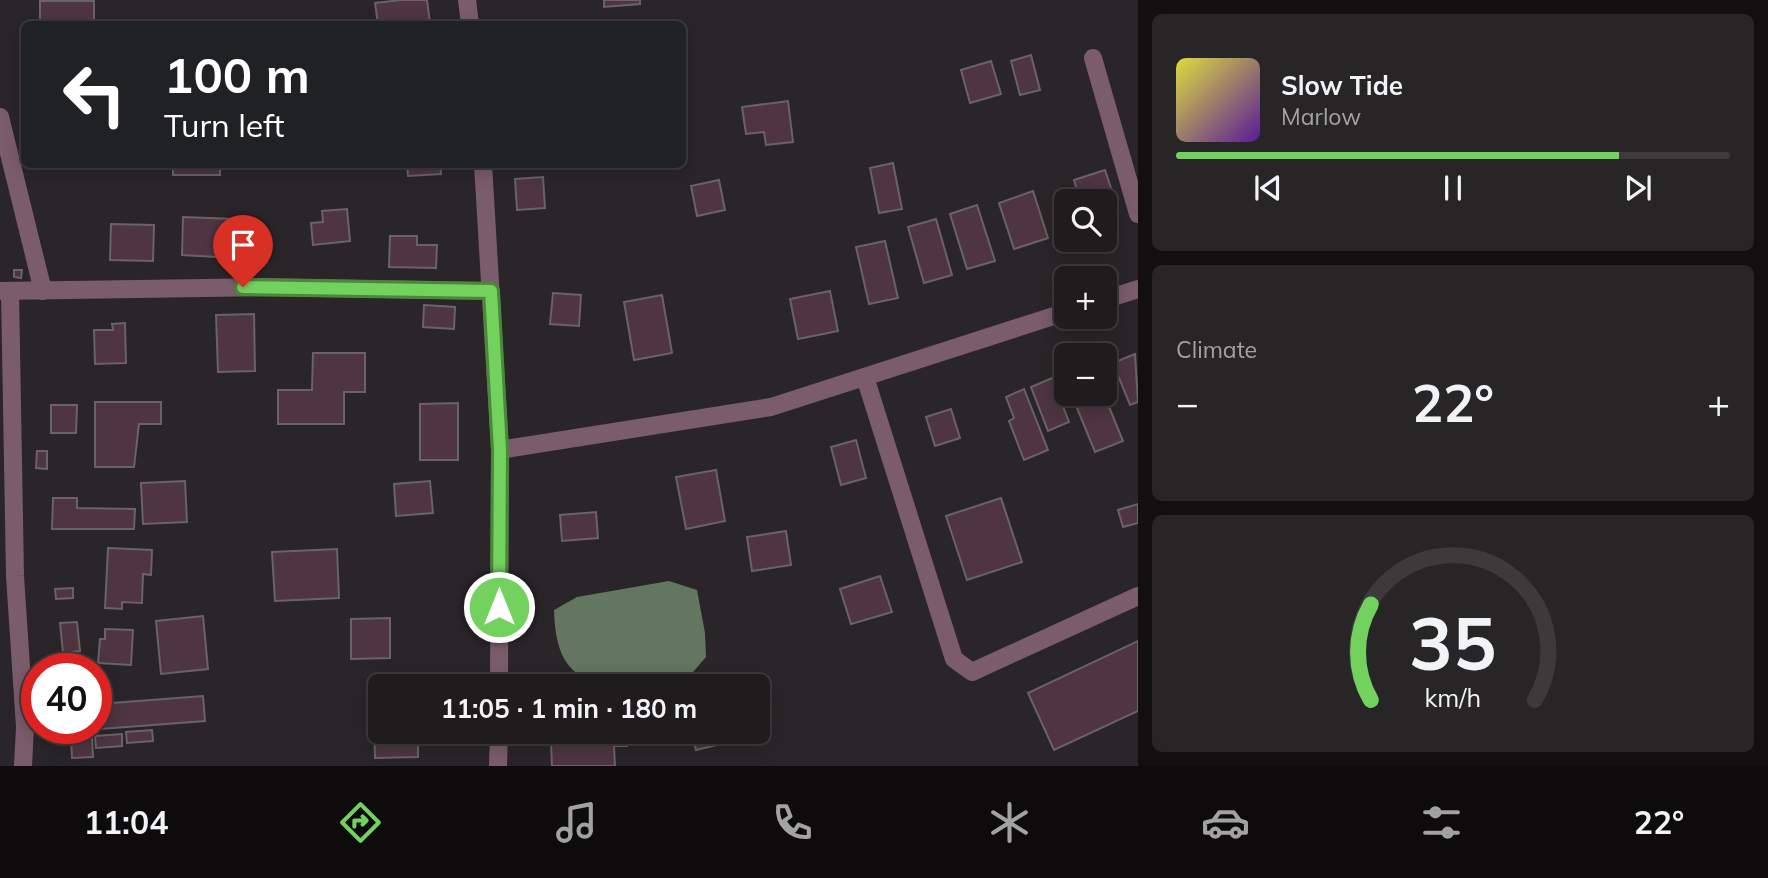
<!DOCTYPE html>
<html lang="en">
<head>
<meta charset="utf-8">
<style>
	body { margin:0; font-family:Mulish,sans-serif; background:#282527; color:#f1f3f6; height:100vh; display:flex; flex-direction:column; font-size:26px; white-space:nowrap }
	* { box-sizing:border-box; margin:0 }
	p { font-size:23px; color:#a2a1a4 }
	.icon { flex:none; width:38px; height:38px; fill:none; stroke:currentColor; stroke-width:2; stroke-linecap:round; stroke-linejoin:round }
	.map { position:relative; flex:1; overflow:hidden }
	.details { display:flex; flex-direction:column; gap:14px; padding:14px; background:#120f10; width:630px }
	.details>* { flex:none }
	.top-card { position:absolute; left:21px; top:21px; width:665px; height:147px; border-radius:10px; box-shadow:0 4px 18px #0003,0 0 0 2px #3d3a3c; background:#202124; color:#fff; overflow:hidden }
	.fabs { position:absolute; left:1054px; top:189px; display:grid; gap:14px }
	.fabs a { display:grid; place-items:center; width:63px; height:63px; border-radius:10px; background:#201c1e; box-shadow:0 4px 18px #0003,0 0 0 2px #3d3a3c; font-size:35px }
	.speed { position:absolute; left:21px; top:653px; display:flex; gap:14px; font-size:35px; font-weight:700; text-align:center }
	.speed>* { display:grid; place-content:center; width:91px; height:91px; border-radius:50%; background:#201c1e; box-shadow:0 4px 18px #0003,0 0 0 2px #3d3a3c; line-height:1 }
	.speed .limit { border:10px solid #d22; background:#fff; color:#111 }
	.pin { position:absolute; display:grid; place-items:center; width:60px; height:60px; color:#fff; margin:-72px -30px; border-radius:50% 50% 50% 0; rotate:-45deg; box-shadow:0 0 7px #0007 }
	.pin .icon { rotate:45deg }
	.me { position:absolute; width:77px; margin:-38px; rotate:0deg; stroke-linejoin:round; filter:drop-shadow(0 0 5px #0008) }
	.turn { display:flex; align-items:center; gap:24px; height:147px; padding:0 28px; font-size:32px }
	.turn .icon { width:91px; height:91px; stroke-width:2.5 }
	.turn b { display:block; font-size:49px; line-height:60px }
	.big { font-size:52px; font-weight:700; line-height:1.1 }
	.details .tile { flex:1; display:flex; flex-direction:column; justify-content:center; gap:10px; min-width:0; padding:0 24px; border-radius:10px; background:#282527 }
	.details .dial { align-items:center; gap:0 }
	.dial svg { height:182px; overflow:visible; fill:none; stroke:#3d3a3c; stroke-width:7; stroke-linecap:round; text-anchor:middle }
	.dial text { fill:#f1f3f6; stroke:none }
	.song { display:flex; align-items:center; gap:21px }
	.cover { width:84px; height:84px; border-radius:10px; background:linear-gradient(135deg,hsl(60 70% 55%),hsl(270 70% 35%)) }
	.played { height:7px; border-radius:4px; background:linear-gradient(90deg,#73d25d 80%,#3d3a3c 80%) }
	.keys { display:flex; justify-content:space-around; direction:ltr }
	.heat { display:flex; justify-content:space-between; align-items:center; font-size:38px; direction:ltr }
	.trip { position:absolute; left:368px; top:674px; width:402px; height:70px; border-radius:10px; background:#201c1e; box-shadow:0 4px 18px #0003,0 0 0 2px #3d3a3c; font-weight:700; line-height:70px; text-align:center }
	.dock { display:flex; height:112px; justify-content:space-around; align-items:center; background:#0d0b0c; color:#a2a1a4 }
	.dock .icon { width:49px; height:49px }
	.dock .active { color:#73d25d }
	.dock b { font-size:32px; color:#f1f3f6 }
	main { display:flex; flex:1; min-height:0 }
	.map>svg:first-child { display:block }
</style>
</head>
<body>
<main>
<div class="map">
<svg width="1138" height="766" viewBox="0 0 1138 766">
	<rect width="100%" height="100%" fill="#2a2528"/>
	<!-- water -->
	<path fill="#63765f" d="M669,581L697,590L705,633L706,657L693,672L657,674L643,686C582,686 556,676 554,610L577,597Z"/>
	<!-- building -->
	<g fill="#4e3541" stroke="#696365" stroke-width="2">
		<polygon points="401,0 427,0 430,23 378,24 375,3"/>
		<polygon points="604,0 640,0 640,4 604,7"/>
		<rect x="40" y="1" width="54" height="23"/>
		<polygon points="1031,55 1040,90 1020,95 1011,61"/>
		<polygon points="991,61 1001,94 970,103 961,70"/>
		<polygon points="788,101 793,142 766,145 764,132 746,134 742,107"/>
		<polygon points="893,163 902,209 879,213 870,168"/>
		<rect x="173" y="164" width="47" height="11"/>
		<polygon points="407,164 440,164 441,174 408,176"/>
		<polygon points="1105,170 1116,203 1104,207 1104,201 1080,201 1074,180"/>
		<polygon points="543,177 545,208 517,210 515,179"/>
		<polygon points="719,180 725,210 697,216 691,186"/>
		<polygon points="1033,191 1048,238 1014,249 999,203"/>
		<polygon points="977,205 995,261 967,269 950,214"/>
		<polygon points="347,209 350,241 313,245 311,223 323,222 322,211"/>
		<polygon points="183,217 235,219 234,258 182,255"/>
		<polygon points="936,219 952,275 924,283 908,227"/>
		<polygon points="111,224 154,225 153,261 110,260"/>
		<polygon points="390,236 417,236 417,245 437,245 436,268 389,267"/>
		<polygon points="885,241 898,298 869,304 856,247"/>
		<polygon points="14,270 22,270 21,278 14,277"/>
		<polygon points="830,291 838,331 798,339 790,299"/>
		<polygon points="553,293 581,295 579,326 550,324"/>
		<polygon points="662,295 672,353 634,360 624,302"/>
		<polygon points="424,305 455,307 454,329 423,327"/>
		<polygon points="254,314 255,371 218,372 216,315"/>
		<polygon points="125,323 126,363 95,364 94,330 113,330 112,324"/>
		<polygon points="313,353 365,353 365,392 344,392 344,424 278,424 278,390 312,390"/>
		<polygon points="1135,354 1138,402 1130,405 1113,363"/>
		<polygon points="1052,378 1069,422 1048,431 1031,387"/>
		<polygon points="1024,389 1048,450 1024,460 1009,421 1014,418 1006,397"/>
		<polygon points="1105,397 1123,441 1095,452 1077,408"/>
		<polygon points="95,402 161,402 161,424 139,424 134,467 95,467"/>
		<polygon points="458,403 458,460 420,460 420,404"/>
		<polygon points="51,405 77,405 76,433 51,433"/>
		<polygon points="951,409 960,438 935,446 926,417"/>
		<polygon points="856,440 866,478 841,485 831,447"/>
		<polygon points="37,451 47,451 47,469 36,468"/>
		<polygon points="716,470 725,521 686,529 676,477"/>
		<polygon points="185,481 187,522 143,524 141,483"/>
		<polygon points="430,481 433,513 396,516 394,484"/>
		<polygon points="53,498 77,498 77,508 135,509 134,529 52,529"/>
		<polygon points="1001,498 1022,562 967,580 946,516"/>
		<polygon points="1138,504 1138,523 1123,527 1118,510"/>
		<polygon points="596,512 598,538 562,541 560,515"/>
		<polygon points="786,531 791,565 752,571 747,537"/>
		<polygon points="108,548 152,550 151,575 143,574 142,603 122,602 122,609 105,608"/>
		<polygon points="337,549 339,598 275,601 272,552"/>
		<polygon points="880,576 892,612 851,624 840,589"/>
		<polygon points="73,588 73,598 56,599 55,589"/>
		<polygon points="203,616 208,669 161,674 156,621"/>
		<polygon points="390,618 390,658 351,659 351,619"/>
		<polygon points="77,622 80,651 63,653 60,623"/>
		<polygon points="105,629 133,630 131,665 98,663 100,639 105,639"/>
		<polygon points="1138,641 1138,711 1054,750 1028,693"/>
		<polygon points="96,678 104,678 105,696 96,697"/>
		<polygon points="203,696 205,721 101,729 99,704"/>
		<polygon points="380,716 380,732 418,732 418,757 375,758 374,717"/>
		<polygon points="152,730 153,741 127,743 126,732"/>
		<polygon points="602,732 626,732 627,746 614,746 615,766 552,766 551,742 603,739"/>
		<polygon points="691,732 714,732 717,745 696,750"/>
		<polygon points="122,734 122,746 96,748 95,736"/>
		<polygon points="92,737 93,757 72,758 71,738"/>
	</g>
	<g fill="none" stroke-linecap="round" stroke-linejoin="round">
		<!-- minor -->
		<g stroke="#7b5c6b" stroke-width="18">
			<polyline points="467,0 470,24"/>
			<polyline points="1093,58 1138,214"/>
			<polyline points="0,117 43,291"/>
			<polyline points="483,164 500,450 499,686"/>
			<polyline points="0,291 267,287 491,291"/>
			<polyline points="10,291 15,576 25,727 23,766"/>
			<polyline points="1104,300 1138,289"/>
			<polyline points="865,377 954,659 972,672 1138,596"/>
			<polyline points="500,450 771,407 1066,312"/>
			<polyline points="498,766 499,732"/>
		</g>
	</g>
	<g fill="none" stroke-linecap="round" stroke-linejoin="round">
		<defs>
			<polyline id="route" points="243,287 491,291 500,450 499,607"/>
		</defs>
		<!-- route casing -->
		<use href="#route" stroke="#4b883c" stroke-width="18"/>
		<!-- route -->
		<use href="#route" stroke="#73d25d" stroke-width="12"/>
	</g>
</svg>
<div class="fabs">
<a><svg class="icon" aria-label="search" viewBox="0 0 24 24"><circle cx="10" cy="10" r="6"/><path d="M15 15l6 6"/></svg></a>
<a>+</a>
<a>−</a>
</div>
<div class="speed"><div class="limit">40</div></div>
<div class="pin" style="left:243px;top:287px;background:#d93025"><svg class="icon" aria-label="arrive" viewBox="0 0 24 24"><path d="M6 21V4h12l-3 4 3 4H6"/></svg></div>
<svg class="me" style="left:499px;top:607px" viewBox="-20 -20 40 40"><circle r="17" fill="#73d25d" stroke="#fff" stroke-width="3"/><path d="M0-11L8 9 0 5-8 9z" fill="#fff"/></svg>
<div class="trip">11:05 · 1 min · 180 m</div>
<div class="top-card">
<div class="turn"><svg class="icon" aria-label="left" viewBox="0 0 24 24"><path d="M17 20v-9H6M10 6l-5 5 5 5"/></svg><div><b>100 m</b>Turn left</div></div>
</div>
</div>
<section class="details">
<div class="tile">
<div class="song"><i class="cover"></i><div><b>Slow Tide</b><p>Marlow</p></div></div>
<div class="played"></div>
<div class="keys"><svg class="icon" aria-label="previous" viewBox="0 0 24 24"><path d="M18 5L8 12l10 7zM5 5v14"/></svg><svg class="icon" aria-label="pause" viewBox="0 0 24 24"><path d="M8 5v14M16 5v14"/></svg><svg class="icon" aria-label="next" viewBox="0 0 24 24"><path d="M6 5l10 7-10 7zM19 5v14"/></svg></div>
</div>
<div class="tile"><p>Climate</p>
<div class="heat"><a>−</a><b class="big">22°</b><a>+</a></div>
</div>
<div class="tile dial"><svg viewBox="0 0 100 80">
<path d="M14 69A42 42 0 1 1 86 69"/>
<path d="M14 69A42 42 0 0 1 14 27" stroke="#73d25d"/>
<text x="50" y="56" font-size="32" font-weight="700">35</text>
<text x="50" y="72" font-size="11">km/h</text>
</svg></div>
</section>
</main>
<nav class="dock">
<b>11:04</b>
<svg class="icon active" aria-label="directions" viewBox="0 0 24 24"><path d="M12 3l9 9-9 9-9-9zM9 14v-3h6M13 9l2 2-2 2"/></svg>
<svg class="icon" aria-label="music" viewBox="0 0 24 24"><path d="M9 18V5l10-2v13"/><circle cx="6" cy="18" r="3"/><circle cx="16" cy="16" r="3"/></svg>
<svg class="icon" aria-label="phone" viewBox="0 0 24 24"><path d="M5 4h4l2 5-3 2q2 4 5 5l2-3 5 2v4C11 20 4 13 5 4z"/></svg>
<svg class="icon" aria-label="climate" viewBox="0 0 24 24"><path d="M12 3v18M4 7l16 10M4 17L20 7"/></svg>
<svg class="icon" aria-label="car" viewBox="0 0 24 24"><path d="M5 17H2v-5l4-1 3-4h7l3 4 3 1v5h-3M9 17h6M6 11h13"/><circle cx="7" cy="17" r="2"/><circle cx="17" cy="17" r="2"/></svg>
<svg class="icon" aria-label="filters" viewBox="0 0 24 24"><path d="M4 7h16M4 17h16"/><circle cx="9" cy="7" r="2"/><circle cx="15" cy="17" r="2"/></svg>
<b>22°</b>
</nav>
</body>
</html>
